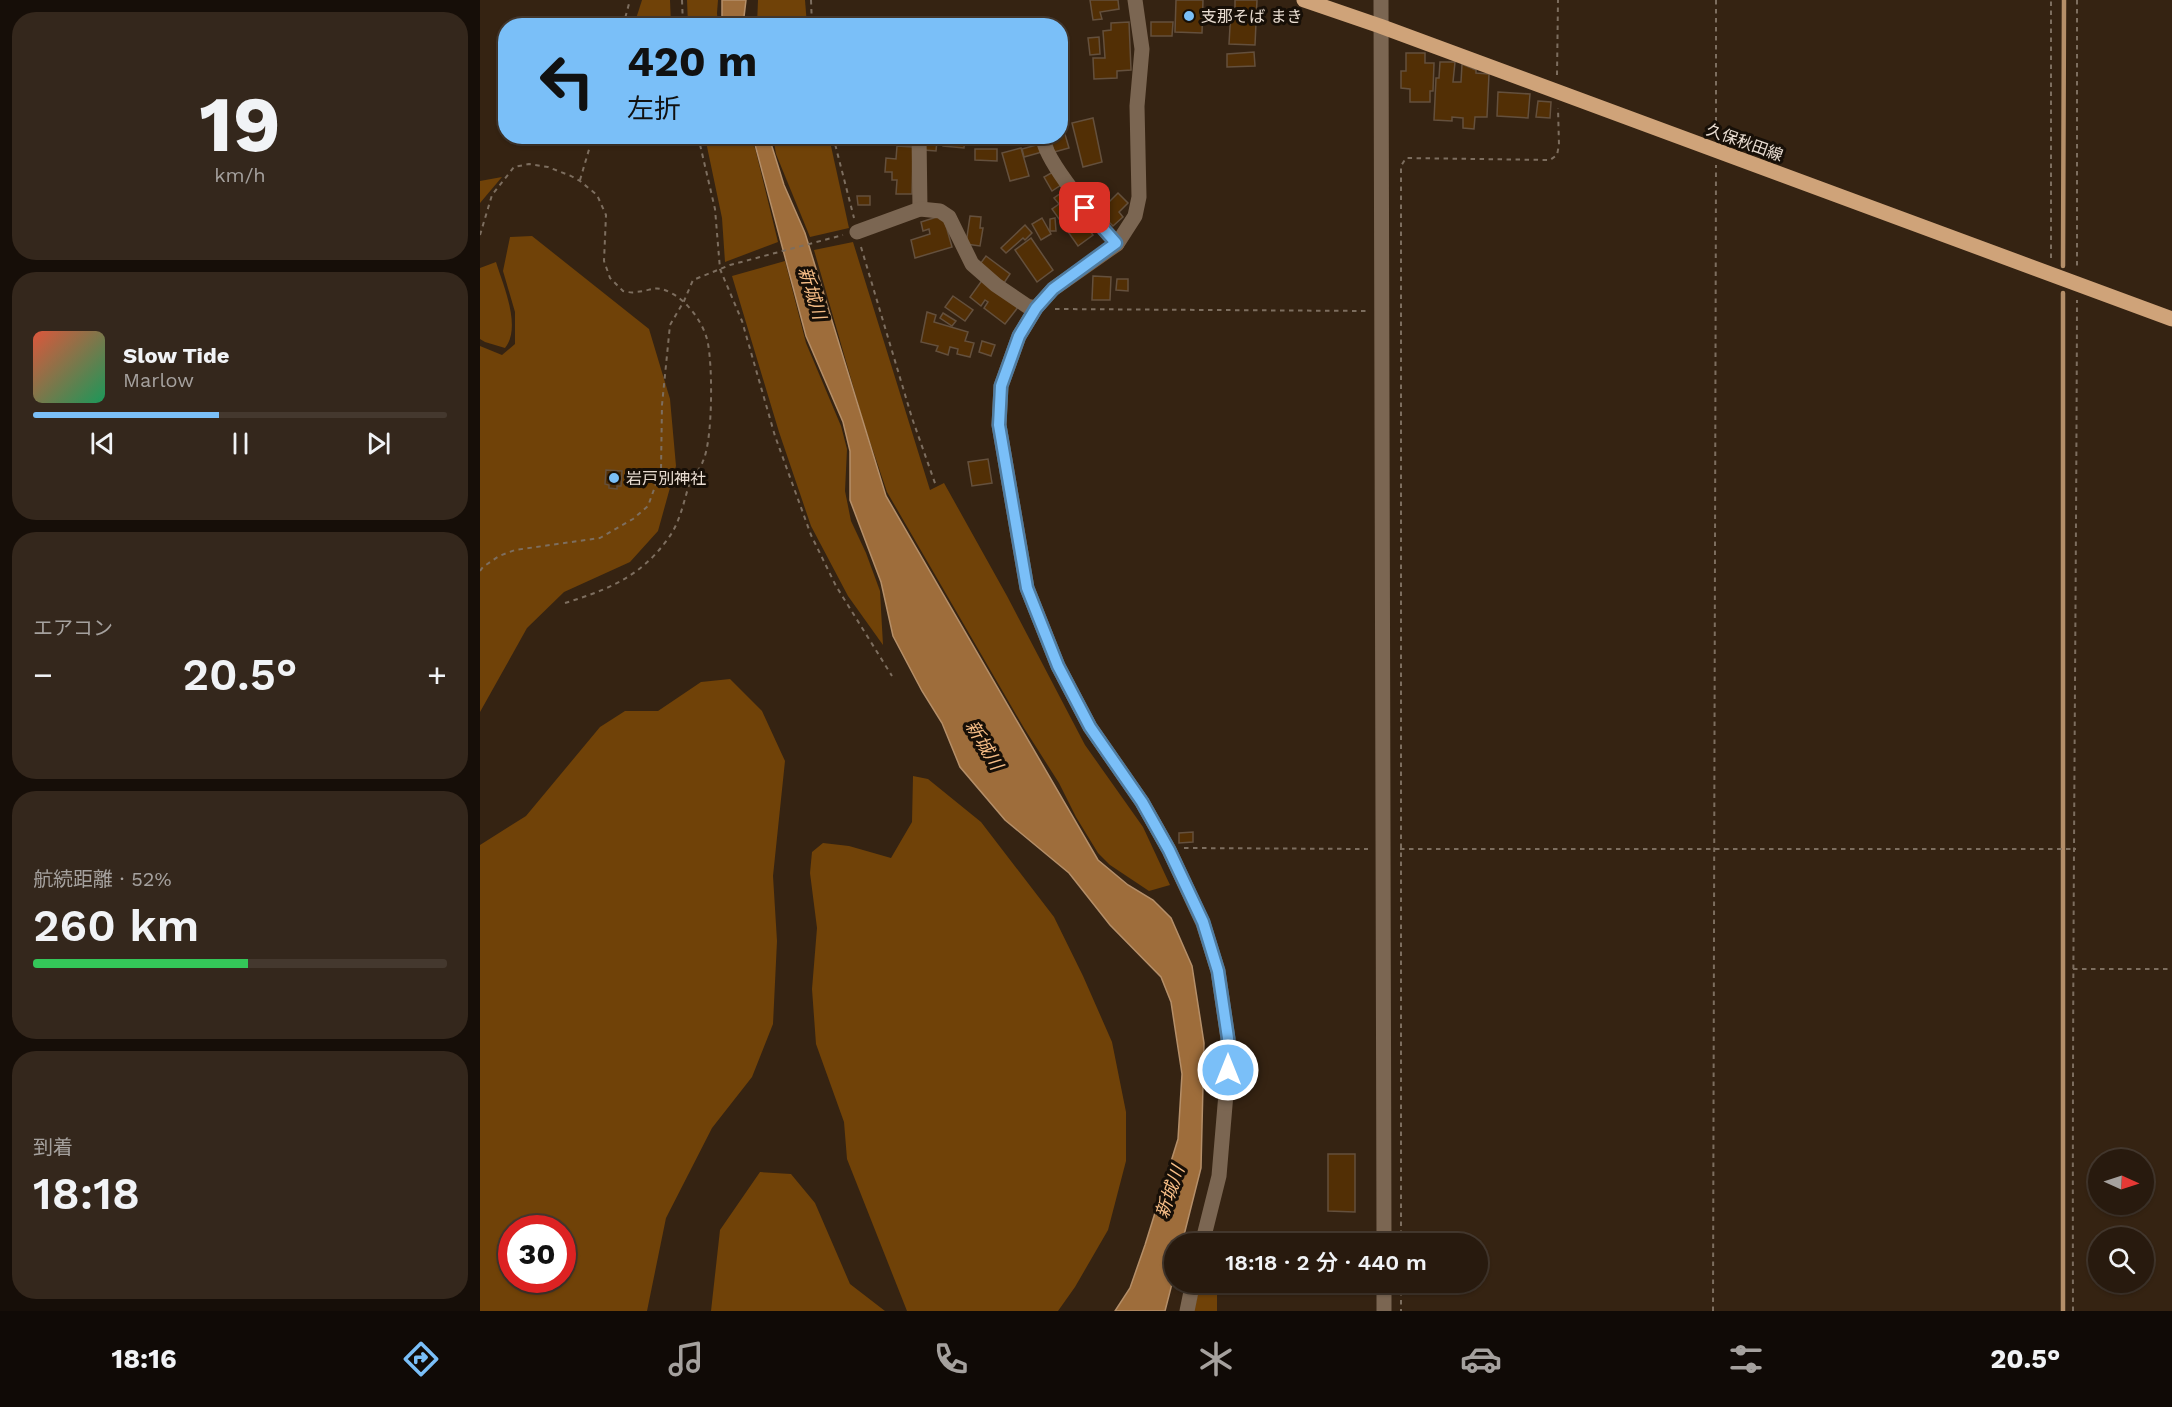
<!DOCTYPE html>
<html lang="ja">
<head>
<meta charset="utf-8">
<style>
	body { margin:0; font-family:"Work Sans","Noto Sans JP",sans-serif; background:#34271c; color:#f1f3f6; height:100vh; display:flex; flex-direction:column; font-size:22px; white-space:nowrap }
	* { box-sizing:border-box; margin:0 }
	p { font-size:20px; color:#a5a19e }
	.icon { flex:none; width:33px; height:33px; fill:none; stroke:currentColor; stroke-width:2; stroke-linecap:round; stroke-linejoin:round }
	.map { position:relative; flex:1; overflow:hidden }
	.panel { display:flex; flex-direction:column; gap:12px; padding:12px; background:#160e08; width:480px }
	.panel>* { flex:none }
	.banner { position:absolute; left:18px; top:18px; width:570px; height:126px; border-radius:24px; box-shadow:0 2px 4px #0004,0 0 0 2px #44382e; background:#7abff8; color:#111; overflow:hidden }
	.needle { width:39px; rotate:93deg }
	.tools { position:absolute; left:1608px; top:1149px; display:grid; gap:12px }
	.tools a { display:grid; place-items:center; width:66px; height:66px; border-radius:50%; background:#281a0e; box-shadow:0 2px 4px #0004,0 0 0 2px #44382e; font-size:30px }
	.speed { position:absolute; left:18px; top:1215px; display:flex; gap:12px; font-size:30px; font-weight:700; text-align:center }
	.speed>* { display:grid; place-content:center; width:78px; height:78px; border-radius:50%; background:#281a0e; box-shadow:0 2px 4px #0004,0 0 0 2px #44382e; line-height:1 }
	.speed .limit { border:9px solid #d22; background:#fff; color:#111 }
	.pin { position:absolute; display:grid; place-items:center; width:51px; height:51px; color:#fff; margin:-26px; border-radius:12px; box-shadow:0 3px 9px #0006 }
	.me { position:absolute; width:66px; margin:-33px; rotate:0deg; stroke-linejoin:round; filter:drop-shadow(0 0 4px #0008) }
	.turn { display:flex; align-items:center; gap:21px; height:126px; padding:0 30px; font-size:27px }
	.turn .icon { width:78px; height:78px; stroke-width:2.5 }
	.turn b { display:block; font-size:42px; line-height:51px }
	.big { font-size:45px; font-weight:600; line-height:1.1 }
	.panel .card { flex:1; display:flex; flex-direction:column; justify-content:center; gap:9px; min-width:0; padding:0 21px; border-radius:24px; background:#34271c }
	.panel .dial { align-items:center; gap:0 }
	.dial b { font-size:78px; line-height:1 }
	.song { display:flex; align-items:center; gap:18px }
	.cover { width:72px; height:72px; border-radius:9px; background:linear-gradient(135deg,hsl(10 70% 55%),hsl(150 70% 35%)) }
	.played { height:6px; border-radius:3px; background:linear-gradient(90deg,#7abff8 45%,#44382e 45%) }
	.keys { display:flex; justify-content:space-around; direction:ltr }
	.heat { display:flex; justify-content:space-between; align-items:center; font-size:33px; direction:ltr }
	.charge { height:9px; border-radius:4px; background:linear-gradient(90deg,#34c759 52%,#44382e 0) }
	.trip { position:absolute; left:684px; top:1233px; width:324px; height:60px; border-radius:30px; background:#281a0e; box-shadow:0 2px 4px #0004,0 0 0 2px #44382e; font-weight:600; line-height:60px; text-align:center }
	.tab-bar { display:flex; height:96px; justify-content:space-around; align-items:center; background:#100a06; color:#a5a19e }
	.tab-bar .icon { width:42px; height:42px }
	.tab-bar .active { color:#7abff8 }
	.tab-bar b { font-size:27px; color:#f1f3f6 }
	main { display:flex; flex:1; min-height:0 }
	.map>svg:first-child { display:block }
</style>
</head>
<body>
<main>
<section class="panel">
<div class="card dial"><b>19</b><p>km/h</p></div>
<div class="card">
<div class="song"><i class="cover"></i><div><b>Slow Tide</b><p>Marlow</p></div></div>
<div class="played"></div>
<div class="keys"><svg class="icon" aria-label="previous" viewBox="0 0 24 24"><path d="M18 5L8 12l10 7zM5 5v14"/></svg><svg class="icon" aria-label="pause" viewBox="0 0 24 24"><path d="M8 5v14M16 5v14"/></svg><svg class="icon" aria-label="next" viewBox="0 0 24 24"><path d="M6 5l10 7-10 7zM19 5v14"/></svg></div>
</div>
<div class="card"><p>エアコン</p>
<div class="heat"><a>−</a><b class="big">20.5°</b><a>+</a></div>
</div>
<div class="card"><p>航続距離 · 52%</p><b class="big">260 km</b><div class="charge"></div></div>
<div class="card"><p>到着</p><b class="big">18:18</b></div>
</section>
<div class="map">
<svg width="1692" height="1311" viewBox="0 0 1692 1311">
	<rect width="100%" height="100%" fill="#352312"/>
	<!-- green -->
	<g fill="#704208" fill-rule="evenodd">
		<polygon points="162,0 190,0 191,25 154,25"/>
		<polygon points="207,0 238,0 237,13 238,25 208,25"/>
		<polygon points="278,0 325,0 327,25 277,25"/>
		<polygon points="225,137 268,137 275,148 298,242 245,262 242,218"/>
		<polygon points="293,137 349,137 369,228 330,237 296,154"/>
		<polygon points="22,177 0,203 0,181"/>
		<polygon points="52,236 169,329 190,399 196,466 178,531 150,562 84,592 47,628 0,712 0,346 22,355 35,344 35,312 23,271 30,237"/>
		<polygon points="373,242 450,490 464,483 527,596 605,745 663,827 690,885 669,891 630,865 618,853 596,817 579,783 544,728 407,492 384,424 334,250"/>
		<polygon points="305,261 326,343 361,426 367,449 365,491 371,521 386,553 400,591 403,645 368,596 331,526 299,432 252,276"/>
		<path d="M16,262C23,285 42,327 25,348L5,342L0,339V268Z"/>
		<path d="M250,679L282,711L305,761L293,876L297,941L293,1024L272,1077L232,1128L186,1218L167,1311H0V845L46,816L120,727L145,711H178L221,682ZM32,1228H82V1280H32Z"/>
		<polygon points="433,776 448,779 501,822 574,917 603,976 632,1042 646,1112 646,1161 628,1230 595,1287 578,1311 427,1311 367,1159 364,1122 336,1044 332,989 337,928 330,873 332,852 343,843 369,846 411,858 432,822"/>
		<polygon points="280,1172 311,1174 335,1203 370,1284 405,1311 231,1311 240,1230"/>
		<polygon points="737,1292 737,1311 714,1311 718,1293"/>
	</g>
	<!-- water -->
	<g fill="#9e6d3b" stroke="#b58f69" stroke-width="1.5">
		<polygon points="242,0 266,0 263,25 242,25"/>
		<polygon points="273,137 289,137 304,185 325,233 406,496 618,860 648,885 673,900 691,918 712,966 724,1043 721,1168 702,1243 694,1244 694,1276 685,1311 635,1311 650,1288 665,1245 698,1139 702,1074 691,1002 681,977 630,925 589,873 525,820 480,767 462,723 442,691 413,636 401,582 370,500 370,451 363,422 326,336"/>
	</g>
	<g fill="none" stroke-linecap="round" stroke-linejoin="round">
		<!-- stream -->
		<g stroke="#b58f69" stroke-width="4.5">
			<polyline points="1583,266 1584,0"/>
			<polyline points="1583,1311 1583,293"/>
		</g>
	</g>
	<!-- building -->
	<g fill="#522f05" stroke="#64503d" stroke-width="1.5">
		<polygon points="610,0 638,0 639,9 620,12 622,19 613,20"/>
		<polygon points="696,0 723,0 722,33 695,32"/>
		<polygon points="755,0 777,0 775,45 749,44 751,9 755,10"/>
		<polygon points="649,22 651,70 637,71 637,78 614,79 613,58 625,58 623,31 631,30 631,23"/>
		<polygon points="671,22 693,22 692,36 671,36"/>
		<polygon points="619,37 620,54 610,55 608,38"/>
		<polygon points="774,52 775,66 747,67 747,54"/>
		<polygon points="926,53 945,53 945,63 954,63 953,91 950,91 950,102 930,102 930,89 921,88 921,71 926,71"/>
		<polygon points="960,62 975,62 973,82 981,82 982,64 996,70 996,73 1009,74 1007,117 995,117 994,129 983,128 983,118 972,117 972,121 954,120 956,78 959,78"/>
		<polygon points="1018,92 1050,94 1048,118 1017,116"/>
		<polygon points="1058,101 1071,102 1070,118 1056,117"/>
		<polygon points="613,118 622,162 603,167 592,123"/>
		<polygon points="580,124 582,124 589,148 574,152 570,136 580,136"/>
		<polygon points="463,136 485,136 484,148 463,146"/>
		<polygon points="445,141 457,141 456,151 444,150"/>
		<polygon points="560,144 562,152 544,157 542,149"/>
		<polygon points="417,146 433,147 432,194 416,194 417,180 412,180 412,172 405,172 406,158 416,159"/>
		<polygon points="541,148 549,176 530,181 522,153"/>
		<polygon points="495,149 517,149 517,161 495,160"/>
		<polygon points="573,172 581,185 572,191 564,177"/>
		<polygon points="587,189 601,210 598,213 613,235 598,246 572,209 579,204 574,198"/>
		<polygon points="638,193 648,203 639,212 643,217 633,226 619,212"/>
		<polygon points="377,196 390,196 390,205 378,205"/>
		<polygon points="463,215 472,247 435,258 431,240 450,234 449,229 443,231 441,222"/>
		<polygon points="490,216 501,217 500,228 503,228 500,246 486,244"/>
		<polygon points="562,218 571,234 561,240 552,224"/>
		<polygon points="575,218 576,231 570,231 570,219"/>
		<polygon points="545,225 552,233 545,240 543,238 526,253 521,248"/>
		<polygon points="551,238 573,270 557,282 535,250"/>
		<polygon points="506,256 530,274 524,283 500,264"/>
		<polygon points="613,276 631,277 630,300 612,300"/>
		<polygon points="503,279 539,306 525,324 504,308 508,302 505,300 501,306 490,297"/>
		<polygon points="637,279 648,279 648,291 636,290"/>
		<polygon points="473,296 493,310 485,321 465,307"/>
		<polygon points="447,312 456,315 454,322 488,332 485,341 494,343 490,357 477,354 478,349 470,347 468,355 456,351 458,346 441,342"/>
		<polygon points="463,313 476,321 472,326 460,318"/>
		<polygon points="502,341 515,345 511,356 499,352"/>
		<polygon points="508,459 512,483 492,486 488,462"/>
		<polygon points="126,470 142,471 141,486 137,486 137,489 129,488 129,485 125,484"/>
		<polygon points="713,832 713,842 699,843 699,833"/>
		<polygon points="848,1154 875,1154 875,1212 848,1211"/>
	</g>
	<g fill="none" stroke-linecap="round" stroke-linejoin="round">
		<!-- path -->
		<g stroke="#7d6e5f" stroke-width="2" stroke-dasharray="4.5 4.5" stroke-linecap="butt">
			<polyline points="202,0 203,26"/>
			<polyline points="331,0 332,26"/>
			<polyline points="1236,0 1236,135"/>
			<polyline points="1597,0 1597,267"/>
			<polyline points="143,26 150,0"/>
			<polyline points="1077,75 1078,0"/>
			<polyline points="218,136 235,209 240,269 262,321 295,436 331,535 356,586 412,676"/>
			<polyline points="353,136 374,218"/>
			<polyline points="100,180 113,136"/>
			<path d="M0,235L12,195L34,167L49,164L68,167L91,176L100,181L117,195L126,215L124,261L130,278L143,291C147,292 152,293 156,292C172,291 175,284 191,293C207,301 222,321 227,339C233,362 233,440 223,461C220,470 212,476 209,485C203,504 200,523 187,540C160,577 127,590 85,603"/>
			<polyline points="381,247 432,418 456,486"/>
			<polyline points="1571,258 1571,0"/>
			<polyline points="575,309 888,311"/>
			<polyline points="0,571 3,567 19,556 35,550 120,538 153,519 168,506 181,470 182,405 190,325 204,301 213,280 250,265 363,235"/>
			<polyline points="704,848 888,849"/>
			<polyline points="920,849 1596,849"/>
			<polyline points="1593,969 1692,969"/>
			<polyline points="921,1244 921,166 926,158 1070,160 1077,155 1079,145 1078,108"/>
			<polyline points="921,1282 921,1311"/>
			<polyline points="1233,1311 1236,165"/>
			<path d="M1593,1311C1592,974 1596,637 1597,300"/>
		</g>
		<!-- minor -->
		<g stroke="#7b6652" stroke-width="15">
			<polyline points="655,0 662,49 657,106 659,197 655,216 637,244 573,289 556,308 539,336 521,386 519,425 547,588 578,666 610,727 662,802 689,850 723,923 738,971 748,1039 748,1070 739,1176 722,1244"/>
			<polyline points="901,0 904,1244"/>
			<polyline points="439,136 440,209"/>
			<path d="M563,136C562,159 620,225 637,244"/>
			<polyline points="377,232 440,209 460,211 469,217 492,264 516,285 547,306 556,308"/>
			<polyline points="707,1311 713,1282"/>
			<polyline points="904,1311 904,1282"/>
		</g>
		<!-- major -->
		<polyline stroke="#cfa379" stroke-width="15" points="824,0 900,26 1692,319"/>
	</g>
	<g fill="none" stroke-linecap="round" stroke-linejoin="round">
		<defs>
			<polyline id="route" points="605,208 636,243 573,289 556,308 539,336 521,386 519,425 547,588 578,666 610,727 662,802 689,850 723,922 738,971 748,1038 748,1070"/>
		</defs>
		<!-- route casing -->
		<use href="#route" stroke="#4f7ca1" stroke-width="15"/>
		<!-- route -->
		<use href="#route" stroke="#7abff8" stroke-width="10"/>
	</g>
	<!-- markers -->
	<g fill="#7abff8" stroke="#170f07" stroke-width="2">
		<circle cx="709" cy="16" r="6"/>
		<circle cx="134" cy="478" r="6"/>
	</g>
	<g text-anchor="middle" stroke-width="6" stroke-linejoin="round" paint-order="stroke">
		<!-- poi labels -->
		<g font-size="16" fill="#eaded3" stroke="#170f07" text-anchor="start">
			<text x="721" y="22">支那そば まき</text>
			<text x="146" y="484">岩戸別神社</text>
		</g>
		<!-- street labels -->
		<g font-size="16" fill="#eaded3" stroke="#170f07">
			<text transform="translate(1265 142) rotate(20)" y="6">久保秋田線</text>
		</g>
		<!-- water labels -->
		<g font-size="18" font-style="italic" fill="#f6bd86" stroke="#170f07">
			<text transform="translate(332 293) rotate(73)" y="6">新城川</text>
			<text transform="translate(504 745) rotate(59)" y="6">新城川</text>
			<text transform="translate(690 1192) rotate(-71)" y="6">新城川</text>
		</g>
	</g>
</svg>
<div class="tools">
<a><svg class="needle" viewBox="-14 -14 28 28"><path d="M0-13l5 13h-10z" fill="#e53935"/><path d="M0 13l5-13h-10z" fill="#a5a19e"/></svg></a>
<a><svg class="icon" aria-label="search" viewBox="0 0 24 24"><circle cx="10" cy="10" r="6"/><path d="M15 15l6 6"/></svg></a>
</div>
<div class="speed"><div class="limit">30</div></div>
<div class="pin" style="left:605px;top:208px;background:#d93025"><svg class="icon" aria-label="arrive" viewBox="0 0 24 24"><path d="M6 21V4h12l-3 4 3 4H6"/></svg></div>
<svg class="me" style="left:748px;top:1070px" viewBox="-20 -20 40 40"><circle r="17" fill="#7abff8" stroke="#fff" stroke-width="3"/><path d="M0-11L8 9 0 5-8 9z" fill="#fff"/></svg>
<div class="trip">18:18 · 2 分 · 440 m</div>
<div class="banner">
<div class="turn"><svg class="icon" aria-label="left" viewBox="0 0 24 24"><path d="M17 20v-9H6M10 6l-5 5 5 5"/></svg><div><b>420 m</b>左折</div></div>
</div>
</div>
</main>
<nav class="tab-bar">
<b>18:16</b>
<svg class="icon active" aria-label="directions" viewBox="0 0 24 24"><path d="M12 3l9 9-9 9-9-9zM9 14v-3h6M13 9l2 2-2 2"/></svg>
<svg class="icon" aria-label="music" viewBox="0 0 24 24"><path d="M9 18V5l10-2v13"/><circle cx="6" cy="18" r="3"/><circle cx="16" cy="16" r="3"/></svg>
<svg class="icon" aria-label="phone" viewBox="0 0 24 24"><path d="M5 4h4l2 5-3 2q2 4 5 5l2-3 5 2v4C11 20 4 13 5 4z"/></svg>
<svg class="icon" aria-label="climate" viewBox="0 0 24 24"><path d="M12 3v18M4 7l16 10M4 17L20 7"/></svg>
<svg class="icon" aria-label="car" viewBox="0 0 24 24"><path d="M5 17H2v-5l4-1 3-4h7l3 4 3 1v5h-3M9 17h6M6 11h13"/><circle cx="7" cy="17" r="2"/><circle cx="17" cy="17" r="2"/></svg>
<svg class="icon" aria-label="filters" viewBox="0 0 24 24"><path d="M4 7h16M4 17h16"/><circle cx="9" cy="7" r="2"/><circle cx="15" cy="17" r="2"/></svg>
<b>20.5°</b>
</nav>
</body>
</html>
